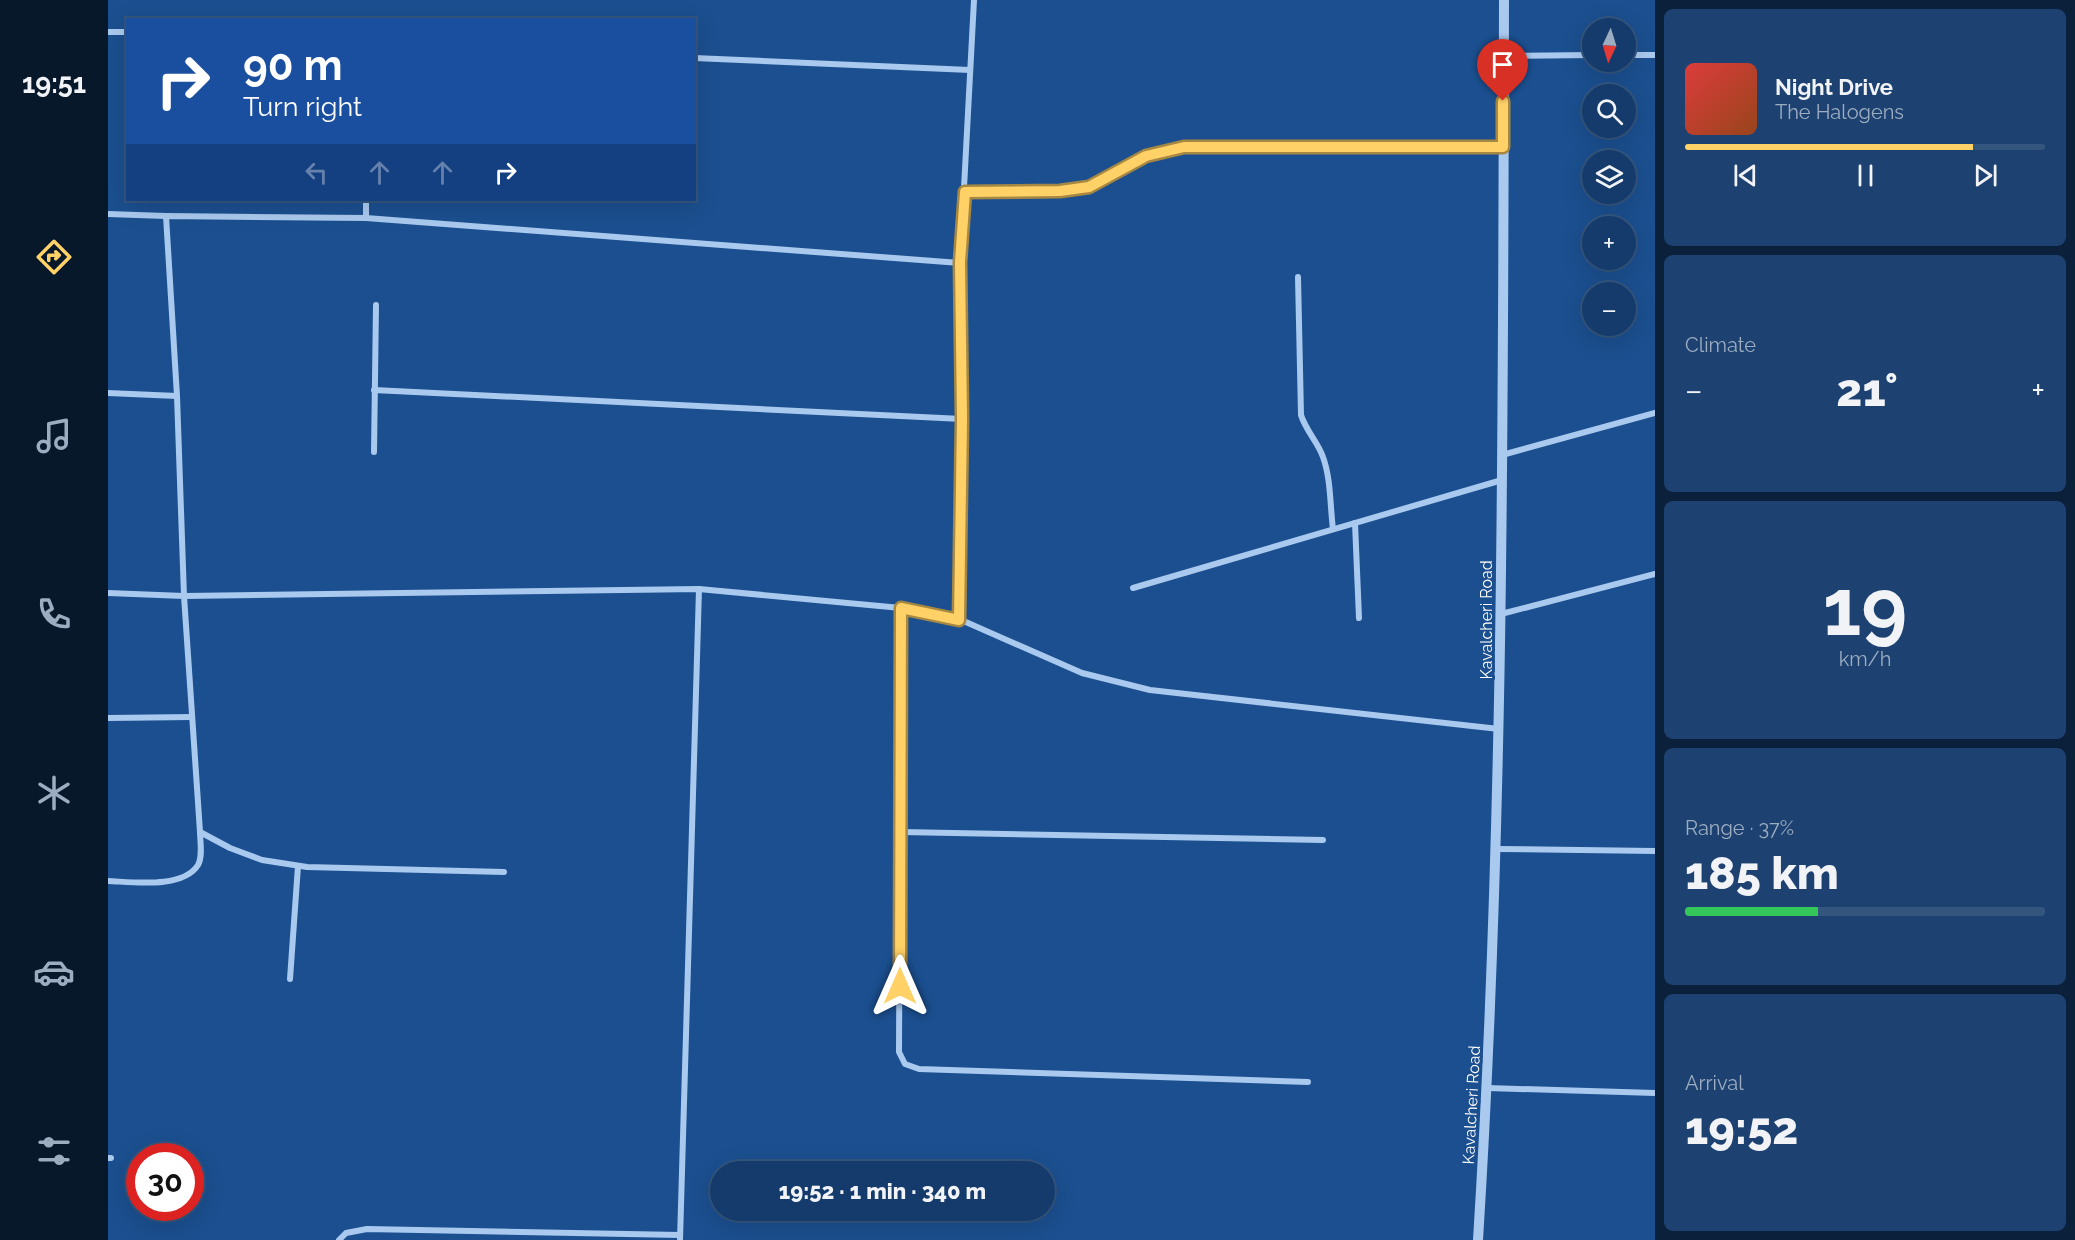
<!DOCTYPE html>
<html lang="en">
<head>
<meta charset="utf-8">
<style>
	body { margin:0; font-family:Raleway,sans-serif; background:#1d4271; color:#f1f3f6; height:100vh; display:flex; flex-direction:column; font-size:22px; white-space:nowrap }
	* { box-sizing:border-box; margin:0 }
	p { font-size:20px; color:#9dadc1 }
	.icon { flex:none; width:33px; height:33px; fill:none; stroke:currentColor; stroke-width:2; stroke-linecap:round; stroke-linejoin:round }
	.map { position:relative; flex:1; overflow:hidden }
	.details { display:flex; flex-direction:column; gap:9px; padding:9px; background:#0b203b; width:420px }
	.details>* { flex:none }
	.banner { position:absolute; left:18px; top:18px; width:570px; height:183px; border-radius:0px; box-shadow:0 6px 24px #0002,0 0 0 2px #33557e; background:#1a4fa0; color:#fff; overflow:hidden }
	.needle { width:39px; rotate:184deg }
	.controls { position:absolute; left:1474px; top:18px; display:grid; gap:12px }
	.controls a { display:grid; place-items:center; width:54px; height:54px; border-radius:50%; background:#143b6b; box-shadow:0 6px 24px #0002,0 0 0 2px #33557e; font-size:30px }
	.speed { position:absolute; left:18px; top:1143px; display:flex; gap:12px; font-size:30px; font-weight:700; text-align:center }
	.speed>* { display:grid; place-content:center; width:78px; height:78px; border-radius:50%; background:#143b6b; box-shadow:0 6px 24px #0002,0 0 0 2px #33557e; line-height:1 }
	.speed .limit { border:9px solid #d22; background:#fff; color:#111 }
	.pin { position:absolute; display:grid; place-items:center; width:51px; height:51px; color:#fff; margin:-62px -26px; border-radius:50% 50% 50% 0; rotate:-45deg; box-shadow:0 0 6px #0007 }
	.pin .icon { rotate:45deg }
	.me { position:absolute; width:66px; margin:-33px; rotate:0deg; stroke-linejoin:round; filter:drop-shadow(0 0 4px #0008) }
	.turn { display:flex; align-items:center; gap:21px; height:126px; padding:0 18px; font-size:27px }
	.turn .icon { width:78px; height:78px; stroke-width:2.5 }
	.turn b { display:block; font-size:42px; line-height:51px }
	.lanes { display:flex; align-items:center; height:57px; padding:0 18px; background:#0003; justify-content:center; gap:30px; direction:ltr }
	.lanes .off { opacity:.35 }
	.big { font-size:45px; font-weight:800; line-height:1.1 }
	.details .widget { flex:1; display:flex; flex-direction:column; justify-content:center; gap:9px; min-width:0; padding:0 21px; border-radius:9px; background:#1d4271 }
	.details .dial { align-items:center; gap:0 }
	.dial b { font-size:78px; line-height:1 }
	.song { display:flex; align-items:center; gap:18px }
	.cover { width:72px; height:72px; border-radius:9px; background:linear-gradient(135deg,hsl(0 70% 55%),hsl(20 70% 35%)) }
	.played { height:6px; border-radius:3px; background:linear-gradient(90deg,#ffd166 80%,#33557e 80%) }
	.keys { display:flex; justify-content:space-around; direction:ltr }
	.heat { display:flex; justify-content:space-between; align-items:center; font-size:33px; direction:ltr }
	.charge { height:9px; border-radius:4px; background:linear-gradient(90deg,#34c759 37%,#33557e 0) }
	.trip { position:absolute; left:602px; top:1161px; width:345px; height:60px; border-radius:30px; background:#143b6b; box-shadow:0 6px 24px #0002,0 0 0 2px #33557e; font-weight:800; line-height:60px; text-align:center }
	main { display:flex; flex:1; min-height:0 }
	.tab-bar { display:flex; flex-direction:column; width:108px; justify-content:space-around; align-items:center; background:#08182b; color:#9dadc1 }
	.tab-bar .icon { width:42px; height:42px }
	.tab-bar .active { color:#ffd166 }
	.tab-bar b { font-size:27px; color:#f1f3f6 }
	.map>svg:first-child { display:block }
</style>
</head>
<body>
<main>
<nav class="tab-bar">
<b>19:51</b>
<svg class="icon active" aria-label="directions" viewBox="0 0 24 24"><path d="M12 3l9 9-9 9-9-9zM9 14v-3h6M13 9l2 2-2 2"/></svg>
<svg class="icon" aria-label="music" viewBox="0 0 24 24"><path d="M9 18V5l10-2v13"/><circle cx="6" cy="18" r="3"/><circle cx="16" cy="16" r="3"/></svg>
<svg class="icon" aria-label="phone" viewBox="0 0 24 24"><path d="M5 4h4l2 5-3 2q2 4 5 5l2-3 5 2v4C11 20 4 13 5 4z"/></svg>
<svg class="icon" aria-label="climate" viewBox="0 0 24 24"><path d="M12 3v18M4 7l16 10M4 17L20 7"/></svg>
<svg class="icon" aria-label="car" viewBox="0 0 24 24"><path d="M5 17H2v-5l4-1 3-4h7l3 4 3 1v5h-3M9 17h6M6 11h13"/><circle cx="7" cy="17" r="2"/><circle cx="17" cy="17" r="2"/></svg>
<svg class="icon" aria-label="filters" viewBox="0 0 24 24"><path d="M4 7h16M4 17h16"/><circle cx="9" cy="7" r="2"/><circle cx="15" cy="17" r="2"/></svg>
</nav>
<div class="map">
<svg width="1547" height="1240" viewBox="0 0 1547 1240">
	<rect width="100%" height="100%" fill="#1b4f8f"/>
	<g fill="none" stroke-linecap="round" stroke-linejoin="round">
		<!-- minor -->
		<g stroke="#a9c9ee" stroke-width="6">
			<polyline points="0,32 20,32"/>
			<polyline points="1518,55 1547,55"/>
			<polyline points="1396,56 1485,55"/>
			<polyline points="586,58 862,70"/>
			<polyline points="857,192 952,191 981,187 1038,156 1076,147 1395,147"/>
			<polyline points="258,200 258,218"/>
			<polyline points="0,214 58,216"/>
			<path d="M1190,277L1193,415C1198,431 1210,442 1215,457C1223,479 1222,506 1225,529"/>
			<polyline points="266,390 854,419"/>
			<polyline points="0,393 69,396"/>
			<polyline points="266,452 268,305"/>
			<polyline points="1394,455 1547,413"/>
			<polyline points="1247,523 1251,618"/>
			<polyline points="1025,588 1394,480"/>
			<polyline points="0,593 76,596 591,589 793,608 851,619 974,673 1042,690 1391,729"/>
			<polyline points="793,608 791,1052 797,1064 811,1069 1200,1082"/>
			<polyline points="1393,614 1547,574"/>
			<polyline points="851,619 854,419 852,263 866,0"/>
			<polyline points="0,718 84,717"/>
			<polyline points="92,832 122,848 154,860 199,867 396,872"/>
			<polyline points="793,832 1215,840"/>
			<polyline points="1389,849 1547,851"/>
			<path d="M0,881C25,882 75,889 90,865C95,856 92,841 92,832L76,596L69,396L58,216L258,218L852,263"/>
			<polyline points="182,979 190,866"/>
			<polyline points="1379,1088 1547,1093"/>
			<polyline points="0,1158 3,1158"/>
			<polyline points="231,1240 238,1233 259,1229 572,1235"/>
			<polyline points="572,1240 591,589"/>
		</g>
		<!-- tertiary -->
		<path stroke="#a9c9ee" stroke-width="10" d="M1370,1240C1396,827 1395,413 1396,0"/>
	</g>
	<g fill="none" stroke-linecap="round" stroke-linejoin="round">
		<defs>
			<polyline id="route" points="792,986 793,608 851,620 854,419 852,262 857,192 952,191 981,187 1038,156 1076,147 1395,147 1395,101"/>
		</defs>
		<!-- route casing -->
		<use href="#route" stroke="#a68842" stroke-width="15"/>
		<!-- route -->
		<use href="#route" stroke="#ffd166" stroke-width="10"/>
	</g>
	<g text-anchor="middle" stroke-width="6" stroke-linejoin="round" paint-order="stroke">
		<!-- street labels -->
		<g font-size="16" fill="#fff" stroke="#1b4f8f">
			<text transform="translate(1378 620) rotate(-90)" y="6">Kavalcheri Road</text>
			<text transform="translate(1363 1105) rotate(-87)" y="6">Kavalcheri Road</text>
		</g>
	</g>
</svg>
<div class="controls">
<a><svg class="needle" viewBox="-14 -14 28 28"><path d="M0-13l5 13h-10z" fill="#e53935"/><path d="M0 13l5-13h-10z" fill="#9dadc1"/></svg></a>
<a><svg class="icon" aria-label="search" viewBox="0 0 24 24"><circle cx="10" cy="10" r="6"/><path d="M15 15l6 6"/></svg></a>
<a><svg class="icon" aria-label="layers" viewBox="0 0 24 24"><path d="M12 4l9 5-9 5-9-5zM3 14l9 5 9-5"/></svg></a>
<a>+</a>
<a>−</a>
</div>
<div class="speed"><div class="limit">30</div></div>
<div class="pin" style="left:1395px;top:101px;background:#d93025"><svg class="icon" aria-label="arrive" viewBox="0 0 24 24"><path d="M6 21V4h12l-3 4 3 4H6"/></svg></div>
<svg class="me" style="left:792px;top:986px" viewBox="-20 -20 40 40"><path d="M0-17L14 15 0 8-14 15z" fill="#ffd166" stroke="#fff" stroke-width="4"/></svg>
<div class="trip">19:52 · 1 min · 340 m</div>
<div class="banner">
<div class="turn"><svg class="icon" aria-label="right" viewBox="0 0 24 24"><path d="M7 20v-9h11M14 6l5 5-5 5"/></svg><div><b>90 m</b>Turn right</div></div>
<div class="lanes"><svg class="icon off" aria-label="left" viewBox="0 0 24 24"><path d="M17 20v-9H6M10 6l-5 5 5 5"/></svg><svg class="icon off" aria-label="ahead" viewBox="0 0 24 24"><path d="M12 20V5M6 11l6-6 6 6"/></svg><svg class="icon off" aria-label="ahead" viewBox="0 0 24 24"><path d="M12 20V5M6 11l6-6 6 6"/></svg><svg class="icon" aria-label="right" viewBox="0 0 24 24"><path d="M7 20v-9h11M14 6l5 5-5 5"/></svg></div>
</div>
</div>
<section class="details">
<div class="widget">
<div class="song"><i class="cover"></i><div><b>Night Drive</b><p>The Halogens</p></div></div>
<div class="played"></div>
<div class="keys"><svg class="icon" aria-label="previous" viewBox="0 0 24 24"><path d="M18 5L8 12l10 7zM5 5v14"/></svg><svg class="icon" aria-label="pause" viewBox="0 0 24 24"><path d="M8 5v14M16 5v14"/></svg><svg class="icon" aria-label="next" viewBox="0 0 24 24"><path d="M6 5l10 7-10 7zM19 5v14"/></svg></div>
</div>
<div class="widget"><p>Climate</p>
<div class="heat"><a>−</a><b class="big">21°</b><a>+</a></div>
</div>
<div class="widget dial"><b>19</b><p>km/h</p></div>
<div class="widget"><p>Range · 37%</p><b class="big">185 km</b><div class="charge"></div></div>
<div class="widget"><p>Arrival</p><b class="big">19:52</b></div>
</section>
</main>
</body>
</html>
